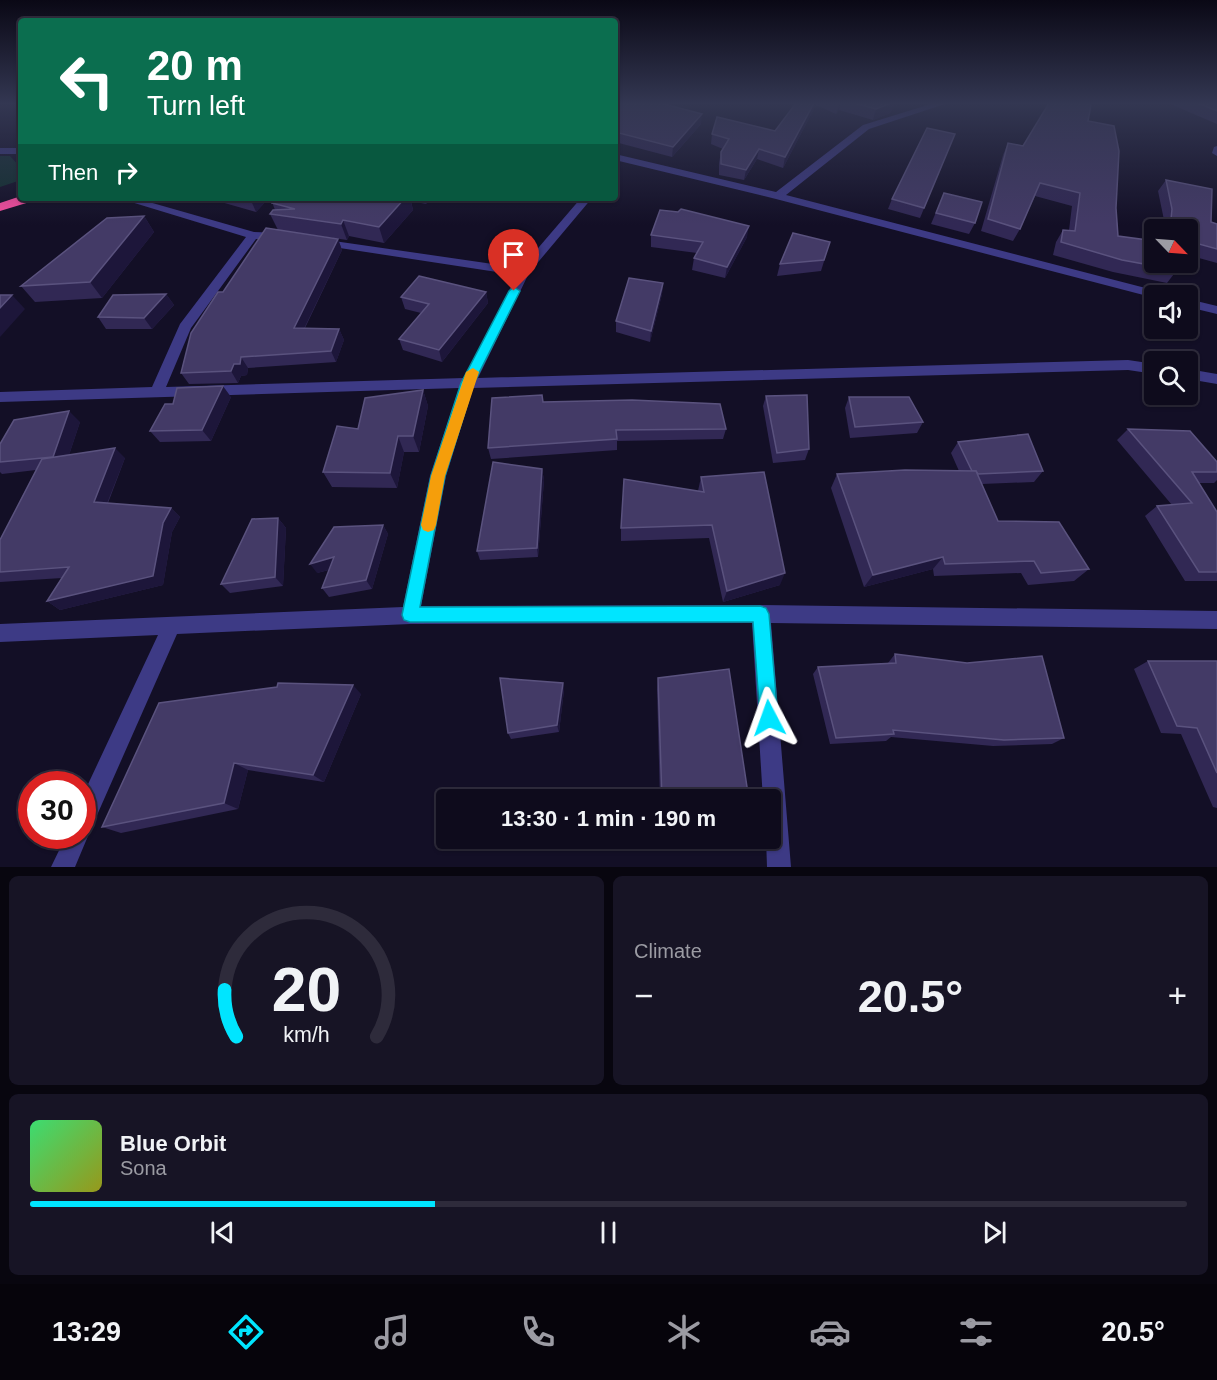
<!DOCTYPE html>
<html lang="en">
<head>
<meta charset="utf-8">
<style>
	body { margin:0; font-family:Arial,sans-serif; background:#171425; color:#f1f3f6; height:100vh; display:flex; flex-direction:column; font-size:22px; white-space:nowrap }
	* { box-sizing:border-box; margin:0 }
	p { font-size:20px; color:#9b9ba3 }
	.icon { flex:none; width:33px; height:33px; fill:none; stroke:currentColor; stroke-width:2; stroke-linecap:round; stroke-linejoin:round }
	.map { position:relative; height:867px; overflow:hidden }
	.panel { display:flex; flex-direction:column; gap:9px; padding:9px; background:#08060f; flex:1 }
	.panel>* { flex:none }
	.hud { position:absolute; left:18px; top:18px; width:600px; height:183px; border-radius:6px; box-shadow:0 2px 4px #0004,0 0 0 2px #2e2b3b; background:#0b6e4f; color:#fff; overflow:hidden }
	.needle { width:39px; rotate:115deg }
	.buttons { position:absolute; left:1144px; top:219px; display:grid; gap:12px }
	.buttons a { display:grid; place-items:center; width:54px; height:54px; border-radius:6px; background:#0e0b1c; box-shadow:0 2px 4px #0004,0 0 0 2px #2e2b3b; font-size:30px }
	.speed { position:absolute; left:18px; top:771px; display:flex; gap:12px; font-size:30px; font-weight:700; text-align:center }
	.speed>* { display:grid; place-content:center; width:78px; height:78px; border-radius:50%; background:#0e0b1c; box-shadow:0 2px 4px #0004,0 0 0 2px #2e2b3b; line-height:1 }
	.speed .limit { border:9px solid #d22; background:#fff; color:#111 }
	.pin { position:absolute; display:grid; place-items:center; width:51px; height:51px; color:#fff; margin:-62px -26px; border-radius:50% 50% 50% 0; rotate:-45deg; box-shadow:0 0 6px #0007 }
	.pin .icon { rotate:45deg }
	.me { position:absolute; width:66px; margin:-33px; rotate:356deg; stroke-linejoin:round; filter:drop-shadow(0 0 4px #0008) }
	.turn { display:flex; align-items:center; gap:21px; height:126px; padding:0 30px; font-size:27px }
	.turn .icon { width:78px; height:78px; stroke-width:2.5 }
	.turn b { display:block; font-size:42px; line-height:51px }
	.then { display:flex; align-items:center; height:57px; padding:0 30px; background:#0003; gap:12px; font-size:22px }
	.big { font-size:45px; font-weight:800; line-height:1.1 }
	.panel .widget { flex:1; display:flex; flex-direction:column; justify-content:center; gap:9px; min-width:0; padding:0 21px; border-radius:9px; background:#171425 }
	.panel .dial { align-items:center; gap:0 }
	.dial svg { height:156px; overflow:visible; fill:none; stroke:#2e2b3b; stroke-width:7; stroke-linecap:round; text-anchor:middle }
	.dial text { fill:#f1f3f6; stroke:none }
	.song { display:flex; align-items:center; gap:18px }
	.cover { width:72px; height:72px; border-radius:9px; background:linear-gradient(135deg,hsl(140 70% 55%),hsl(60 70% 35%)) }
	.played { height:6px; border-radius:3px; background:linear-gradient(90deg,#00e5ff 35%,#2e2b3b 35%) }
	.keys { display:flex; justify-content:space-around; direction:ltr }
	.heat { display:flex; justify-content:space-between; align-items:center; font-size:33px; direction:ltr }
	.panel .tiles { flex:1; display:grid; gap:9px; grid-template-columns:1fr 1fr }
	.widget:last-child { grid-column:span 2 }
	.trip { position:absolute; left:436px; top:789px; width:345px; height:60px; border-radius:6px; background:#0e0b1c; box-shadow:0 2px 4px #0004,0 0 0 2px #2e2b3b; font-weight:800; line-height:60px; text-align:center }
	.tabs { display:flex; height:96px; justify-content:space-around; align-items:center; background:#06040b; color:#9b9ba3 }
	.tabs .icon { width:42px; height:42px }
	.tabs .on { color:#00e5ff }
	.tabs b { font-size:27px; color:#f1f3f6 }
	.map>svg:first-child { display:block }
</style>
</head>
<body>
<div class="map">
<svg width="1217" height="867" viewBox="0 0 1217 867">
	<rect width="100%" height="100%" fill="#130f26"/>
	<!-- green -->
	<polygon fill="#12302f" points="0,156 10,156 21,168 21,180 0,187"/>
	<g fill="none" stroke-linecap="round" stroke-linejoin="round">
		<!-- lane -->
		<rect fill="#3d3a85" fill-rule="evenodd" x="0" y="148" width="21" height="6"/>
		<!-- street -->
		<g fill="#3d3a85" fill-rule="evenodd">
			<polygon points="934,103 948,103 869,129 786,195 1161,292 1167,296 1155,296 1155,298 776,199 615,160 615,154 776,192 863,125"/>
			<polygon points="1217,146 1217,156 1212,153 1214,147"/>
			<polygon points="118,198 135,198 254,232 281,233 287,236 281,239 256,239 191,328 166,387 464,378 517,275 320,245 314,242 320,239 521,268 581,198 592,198 529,273 478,378 1128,360 1155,364 1155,374 1128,370 473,388 446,476 421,606 761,605 1217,611 1217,629 771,623 791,867 767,867 766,838 771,838 771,800 763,800 752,623 410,624 177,634 90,831 87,832 88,836 75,867 51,867 66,836 82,836 82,797 158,635 0,642 0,624 403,607 430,476 459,388 0,402 0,392 152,387 180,324 246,237"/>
			<polygon points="1188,299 1217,306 1217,314 1188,307"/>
			<polygon points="1188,369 1217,374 1217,384 1188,379"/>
		</g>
		<!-- highway -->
		<polygon fill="#ff4fa3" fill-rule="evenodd" points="21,196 21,198 34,198 33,201 0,211 0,203"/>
	</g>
	<!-- wall -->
	<g fill="#312854">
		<polygon points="615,103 671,106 701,124 672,157 615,142"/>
		<polygon points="796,103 895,103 890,113 873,120 839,110 836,114 816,105 783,168 757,159 744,180 719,175 719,163 721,152 723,149 711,144 712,134 775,131"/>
		<polygon points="1168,103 1217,103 1217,124"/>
		<polygon points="1088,121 1116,208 1118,236 1177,270 1167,283 1113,272 1053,255 1056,242 1063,230 1069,230 1072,206 1035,196 1020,229 1013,241 981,231 1003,155 1008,143 1023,146"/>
		<polygon points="955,134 920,218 888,209 892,199"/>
		<polygon points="1166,180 1211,222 1217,224 1217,263 1188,255 1188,230 1163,230 1164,220 1158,191"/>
		<polygon points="944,193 975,223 969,234 931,224"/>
		<polygon points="213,198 432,198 426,204 411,201 413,210 384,243 349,236 347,240 278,230 270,214 275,210 272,202 268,199 256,212 214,200"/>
		<polygon points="144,216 154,232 102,298 35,302 21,286"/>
		<polygon points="651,235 747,237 725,278 692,270 694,258 697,253 651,247"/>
		<polygon points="338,239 342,250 305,328 339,329 344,340 336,362 248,368 247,375 241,376 238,383 189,384 181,373 223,292"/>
		<polygon points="830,242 821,271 777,276 780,264"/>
		<polygon points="663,283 662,294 650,342 616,332 616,321"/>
		<polygon points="486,292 488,303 442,362 403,350 399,339 421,313 405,309 401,297"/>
		<polygon points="166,294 174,305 152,329 106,329 98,317"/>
		<polygon points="423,390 428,406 419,452 404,452 397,488 332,487 323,472 358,429"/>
		<polygon points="766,396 809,449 805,460 773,463 763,406"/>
		<polygon points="231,397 211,441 160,442 150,431 173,404"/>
		<polygon points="849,397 923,422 917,433 850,438 845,408"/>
		<polygon points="543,402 726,429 723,439 617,441 617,450 491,459 488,448"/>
		<polygon points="80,422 69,455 125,458 108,503 171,508 180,517 172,532 163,585 60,610 47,601 62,578 0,582 0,540 36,470 2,474 0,472 0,444"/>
		<polygon points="1128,429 1217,462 1217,480 1214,483 1199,483 1217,512 1217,581 1185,581 1145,516 1157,506 1172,505 1117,440"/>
		<polygon points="958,442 1043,471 1034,482 982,484 998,521 1089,569 1074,581 1028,585 1021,573 934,576 933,569 864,587 831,488 837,474 959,471 951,453"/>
		<polygon points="542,469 544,480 538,557 480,560 477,551"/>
		<polygon points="701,477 780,585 723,602 709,538 621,541 621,528 698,491"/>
		<polygon points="278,518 286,528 283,586 230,593 221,584"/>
		<polygon points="383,525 388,534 372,589 329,597 322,588 329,570 317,573"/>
		<polygon points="895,654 1064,738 1052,744 993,746 891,737 886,741 830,744 813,674 818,667 888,663"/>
		<polygon points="1148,661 1217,661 1217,808 1213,807 1181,734 1161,733 1134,669"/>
		<polygon points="658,678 749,800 660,800 657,689"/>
		<polygon points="563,683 564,690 559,732 511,739 508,733"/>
		<polygon points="361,694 324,782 248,770 238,809 121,833 102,827"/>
	</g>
	<!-- shaded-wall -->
	<g fill="#1d163a">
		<polygon points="665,103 673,103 663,114 664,104"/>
		<polygon points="814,103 816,103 816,105 783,168 785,157"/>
		<polygon points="840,103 841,103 839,110 836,114"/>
		<polygon points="891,103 895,103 890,113 873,120 876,109"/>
		<polygon points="702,114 701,124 672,157 673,147"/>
		<polygon points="759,149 757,159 744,180 746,170"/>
		<polygon points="250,198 267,198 268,199 256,212"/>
		<polygon points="405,198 410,198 413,210 384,243 379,227"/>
		<polygon points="425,198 432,198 426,204"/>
		<polygon points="144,216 154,232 102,298 90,282"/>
		<polygon points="343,220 349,236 347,240 341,224"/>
		<polygon points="749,226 747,237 725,278 727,267"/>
		<polygon points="338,239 342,250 299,339 294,328"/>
		<polygon points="663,283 662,294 650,342 651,331"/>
		<polygon points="486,292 488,303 442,362 439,350"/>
		<polygon points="166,294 174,305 152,329 144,318"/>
		<polygon points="12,295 25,309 0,337 0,308"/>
		<polygon points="339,329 344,340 336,362 331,351"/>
		<polygon points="241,357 248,368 247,375 241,376 238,383 231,371 234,364"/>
		<polygon points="223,386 231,397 211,441 202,430"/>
		<polygon points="423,390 428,406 419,452 413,436"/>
		<polygon points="69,411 80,422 65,467 53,457"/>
		<polygon points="398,436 404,452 397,488 390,473"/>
		<polygon points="115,448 125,458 104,511 94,502"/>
		<polygon points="542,469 544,480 538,557 537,548"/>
		<polygon points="171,508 180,517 172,532 163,585 60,610 47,601 163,523"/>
		<polygon points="278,518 286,528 283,586 275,577"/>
		<polygon points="383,525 388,534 372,589 366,580"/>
		<polygon points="334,557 340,567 317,573 310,564"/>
		<polygon points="943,557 933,569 864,587 873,575"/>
		<polygon points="785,573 780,585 723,602 727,591"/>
		<polygon points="563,683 564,690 559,732 557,725"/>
		<polygon points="353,685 361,694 324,782 313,775"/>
		<polygon points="234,763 248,770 238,809 224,803"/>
	</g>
	<!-- building -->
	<g fill="#433a66" stroke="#5a527e" stroke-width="1.5">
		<polygon points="615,103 665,103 664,104 702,114 673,147 615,132 615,129 617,127 615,127"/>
		<polygon points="796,103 814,103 785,157 759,149 746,170 721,164 721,152 729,139 712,134 717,117 775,131"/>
		<polygon points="854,103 891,103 876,109"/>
		<polygon points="1049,103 1084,103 1091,105 1088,121 1114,126 1119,151 1116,208 1118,236 1155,241 1155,262 1177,262 1177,270 1122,260 1061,242 1063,230 1075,231 1080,193 1040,183 1020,229 988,219 1008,143 1023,146"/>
		<polygon points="1198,103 1217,103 1217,111"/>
		<polygon points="927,128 955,134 924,208 892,199"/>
		<polygon points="1166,180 1212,189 1211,222 1217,224 1217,249 1188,241 1188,230 1170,230 1172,209"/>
		<polygon points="944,193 982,202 975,223 936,213"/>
		<polygon points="275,198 405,198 379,227 343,220 341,224 270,214 273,210 295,209 272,203"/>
		<polygon points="681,209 749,226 727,267 694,258 703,242 651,235 660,210 678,212"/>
		<polygon points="144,216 90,282 21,286 107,218"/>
		<polygon points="266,228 338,239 294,328 339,329 331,351 241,357 240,364 234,364 231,371 181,373 191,333 218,292 223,292"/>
		<polygon points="793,233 830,242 824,260 780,264"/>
		<polygon points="419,276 486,292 439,350 399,339 429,304 401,297"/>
		<polygon points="629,278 663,283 651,331 616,321"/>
		<polygon points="166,294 144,318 98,317 113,295"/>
		<polygon points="0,295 12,295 0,308"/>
		<polygon points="223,386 202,430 150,431 165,404 173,404 177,388"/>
		<polygon points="423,390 413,436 398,436 390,473 323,472 337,426 358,429 365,398"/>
		<polygon points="542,395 543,402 632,400 720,404 726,429 616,430 617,439 488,448 492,398"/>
		<polygon points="807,395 809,449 777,453 766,396"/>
		<polygon points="849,397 909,397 923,422 855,427"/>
		<polygon points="69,411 53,457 0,462 0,444 14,420"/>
		<polygon points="1128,429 1190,431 1217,462 1217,472 1192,472 1217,512 1217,572 1199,572 1157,506 1192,503"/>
		<polygon points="1028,434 1043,471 978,474 976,471 972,471 958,442"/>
		<polygon points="115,448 94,502 171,508 163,523 153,576 47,601 69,567 0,572 0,540 42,459"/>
		<polygon points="493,462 542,469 537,548 477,551"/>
		<polygon points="905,470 976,471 998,521 1059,522 1089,569 1041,573 1034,561 945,564 943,557 873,575 837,474"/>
		<polygon points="764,472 785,573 727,591 712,525 621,528 624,479 704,492 701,477"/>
		<polygon points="278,518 275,577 221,584 252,519"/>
		<polygon points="383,525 366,580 322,588 334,557 310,564 334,527"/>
		<polygon points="895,654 967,663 1042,656 1064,738 1004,740 893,730 894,734 836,738 818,667 896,663"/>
		<polygon points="1148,661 1217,661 1217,773 1197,728 1177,726"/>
		<polygon points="729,669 749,800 662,800 658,678"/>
		<polygon points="500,678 563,683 557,725 508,733"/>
		<polygon points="278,683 353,685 313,775 234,763 224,803 102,827 159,703 277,687"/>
	</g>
	<!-- sky -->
	<linearGradient id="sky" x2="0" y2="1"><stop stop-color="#0a0815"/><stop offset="0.46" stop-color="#333752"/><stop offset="1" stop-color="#333752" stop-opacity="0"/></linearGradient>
	<rect width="1217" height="225" fill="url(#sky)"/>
	<!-- route -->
	<polygon fill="#00e5ff" stroke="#0095a6" stroke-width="1.5" points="514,287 520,291 474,383 445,476 420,607 760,606 766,608 769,614 778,718 775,724 769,727 762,724 760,718 753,622 410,622 404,620 402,615 431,476 461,383 509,291"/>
	<!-- slow -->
	<polygon fill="#f59e0b" points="473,368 479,372 445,476 436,525 434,530 428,532 423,530 421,525 431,476 466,372"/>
</svg>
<div class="buttons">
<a><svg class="needle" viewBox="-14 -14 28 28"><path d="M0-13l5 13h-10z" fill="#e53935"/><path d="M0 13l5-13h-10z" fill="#9b9ba3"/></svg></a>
<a><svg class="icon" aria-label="sound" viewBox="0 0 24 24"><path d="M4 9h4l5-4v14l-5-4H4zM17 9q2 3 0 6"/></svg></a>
<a><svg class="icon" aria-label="search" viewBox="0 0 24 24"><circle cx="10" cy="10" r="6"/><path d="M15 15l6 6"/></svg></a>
</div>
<div class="speed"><div class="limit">30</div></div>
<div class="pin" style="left:514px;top:291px;background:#d93025"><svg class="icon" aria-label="arrive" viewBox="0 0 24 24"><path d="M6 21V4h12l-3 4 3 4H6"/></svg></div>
<svg class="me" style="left:769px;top:718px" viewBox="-20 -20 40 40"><path d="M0-17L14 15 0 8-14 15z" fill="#00e5ff" stroke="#fff" stroke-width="4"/></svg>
<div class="trip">13:30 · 1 min · 190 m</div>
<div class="hud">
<div class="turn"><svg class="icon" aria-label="left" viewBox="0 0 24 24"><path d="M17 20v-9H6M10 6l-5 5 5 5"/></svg><div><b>20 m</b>Turn left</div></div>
<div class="then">Then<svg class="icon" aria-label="right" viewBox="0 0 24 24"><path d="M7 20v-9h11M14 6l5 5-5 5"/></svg></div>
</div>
</div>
<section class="panel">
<div class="tiles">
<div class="widget dial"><svg viewBox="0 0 100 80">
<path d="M14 69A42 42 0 1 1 86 69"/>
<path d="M14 69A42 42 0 0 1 8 45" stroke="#00e5ff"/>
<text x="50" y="56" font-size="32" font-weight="700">20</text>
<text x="50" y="72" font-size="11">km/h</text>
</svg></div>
<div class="widget"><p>Climate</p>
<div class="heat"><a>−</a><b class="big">20.5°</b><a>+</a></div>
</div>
<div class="widget">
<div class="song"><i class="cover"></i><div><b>Blue Orbit</b><p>Sona</p></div></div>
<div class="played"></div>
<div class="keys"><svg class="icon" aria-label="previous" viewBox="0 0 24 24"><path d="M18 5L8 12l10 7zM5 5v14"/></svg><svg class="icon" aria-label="pause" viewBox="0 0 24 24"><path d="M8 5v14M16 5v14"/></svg><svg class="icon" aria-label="next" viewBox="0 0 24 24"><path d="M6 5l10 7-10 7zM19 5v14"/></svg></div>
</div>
</div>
</section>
<nav class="tabs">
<b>13:29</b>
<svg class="icon on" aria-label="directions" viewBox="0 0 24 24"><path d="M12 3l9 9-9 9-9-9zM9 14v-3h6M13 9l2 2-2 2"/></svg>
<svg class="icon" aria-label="music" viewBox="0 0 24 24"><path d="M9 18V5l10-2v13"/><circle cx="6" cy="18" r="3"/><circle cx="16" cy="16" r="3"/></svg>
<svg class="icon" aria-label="phone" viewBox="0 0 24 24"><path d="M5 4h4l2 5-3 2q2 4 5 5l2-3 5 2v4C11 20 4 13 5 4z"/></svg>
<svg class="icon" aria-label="climate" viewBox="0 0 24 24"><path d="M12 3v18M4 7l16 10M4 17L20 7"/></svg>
<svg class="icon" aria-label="car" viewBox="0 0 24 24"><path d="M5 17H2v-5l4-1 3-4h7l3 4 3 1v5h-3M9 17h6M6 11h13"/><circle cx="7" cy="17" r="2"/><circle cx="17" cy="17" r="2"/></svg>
<svg class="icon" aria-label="filters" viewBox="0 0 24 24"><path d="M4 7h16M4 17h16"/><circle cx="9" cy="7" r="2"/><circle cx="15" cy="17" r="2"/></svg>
<b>20.5°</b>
</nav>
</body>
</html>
